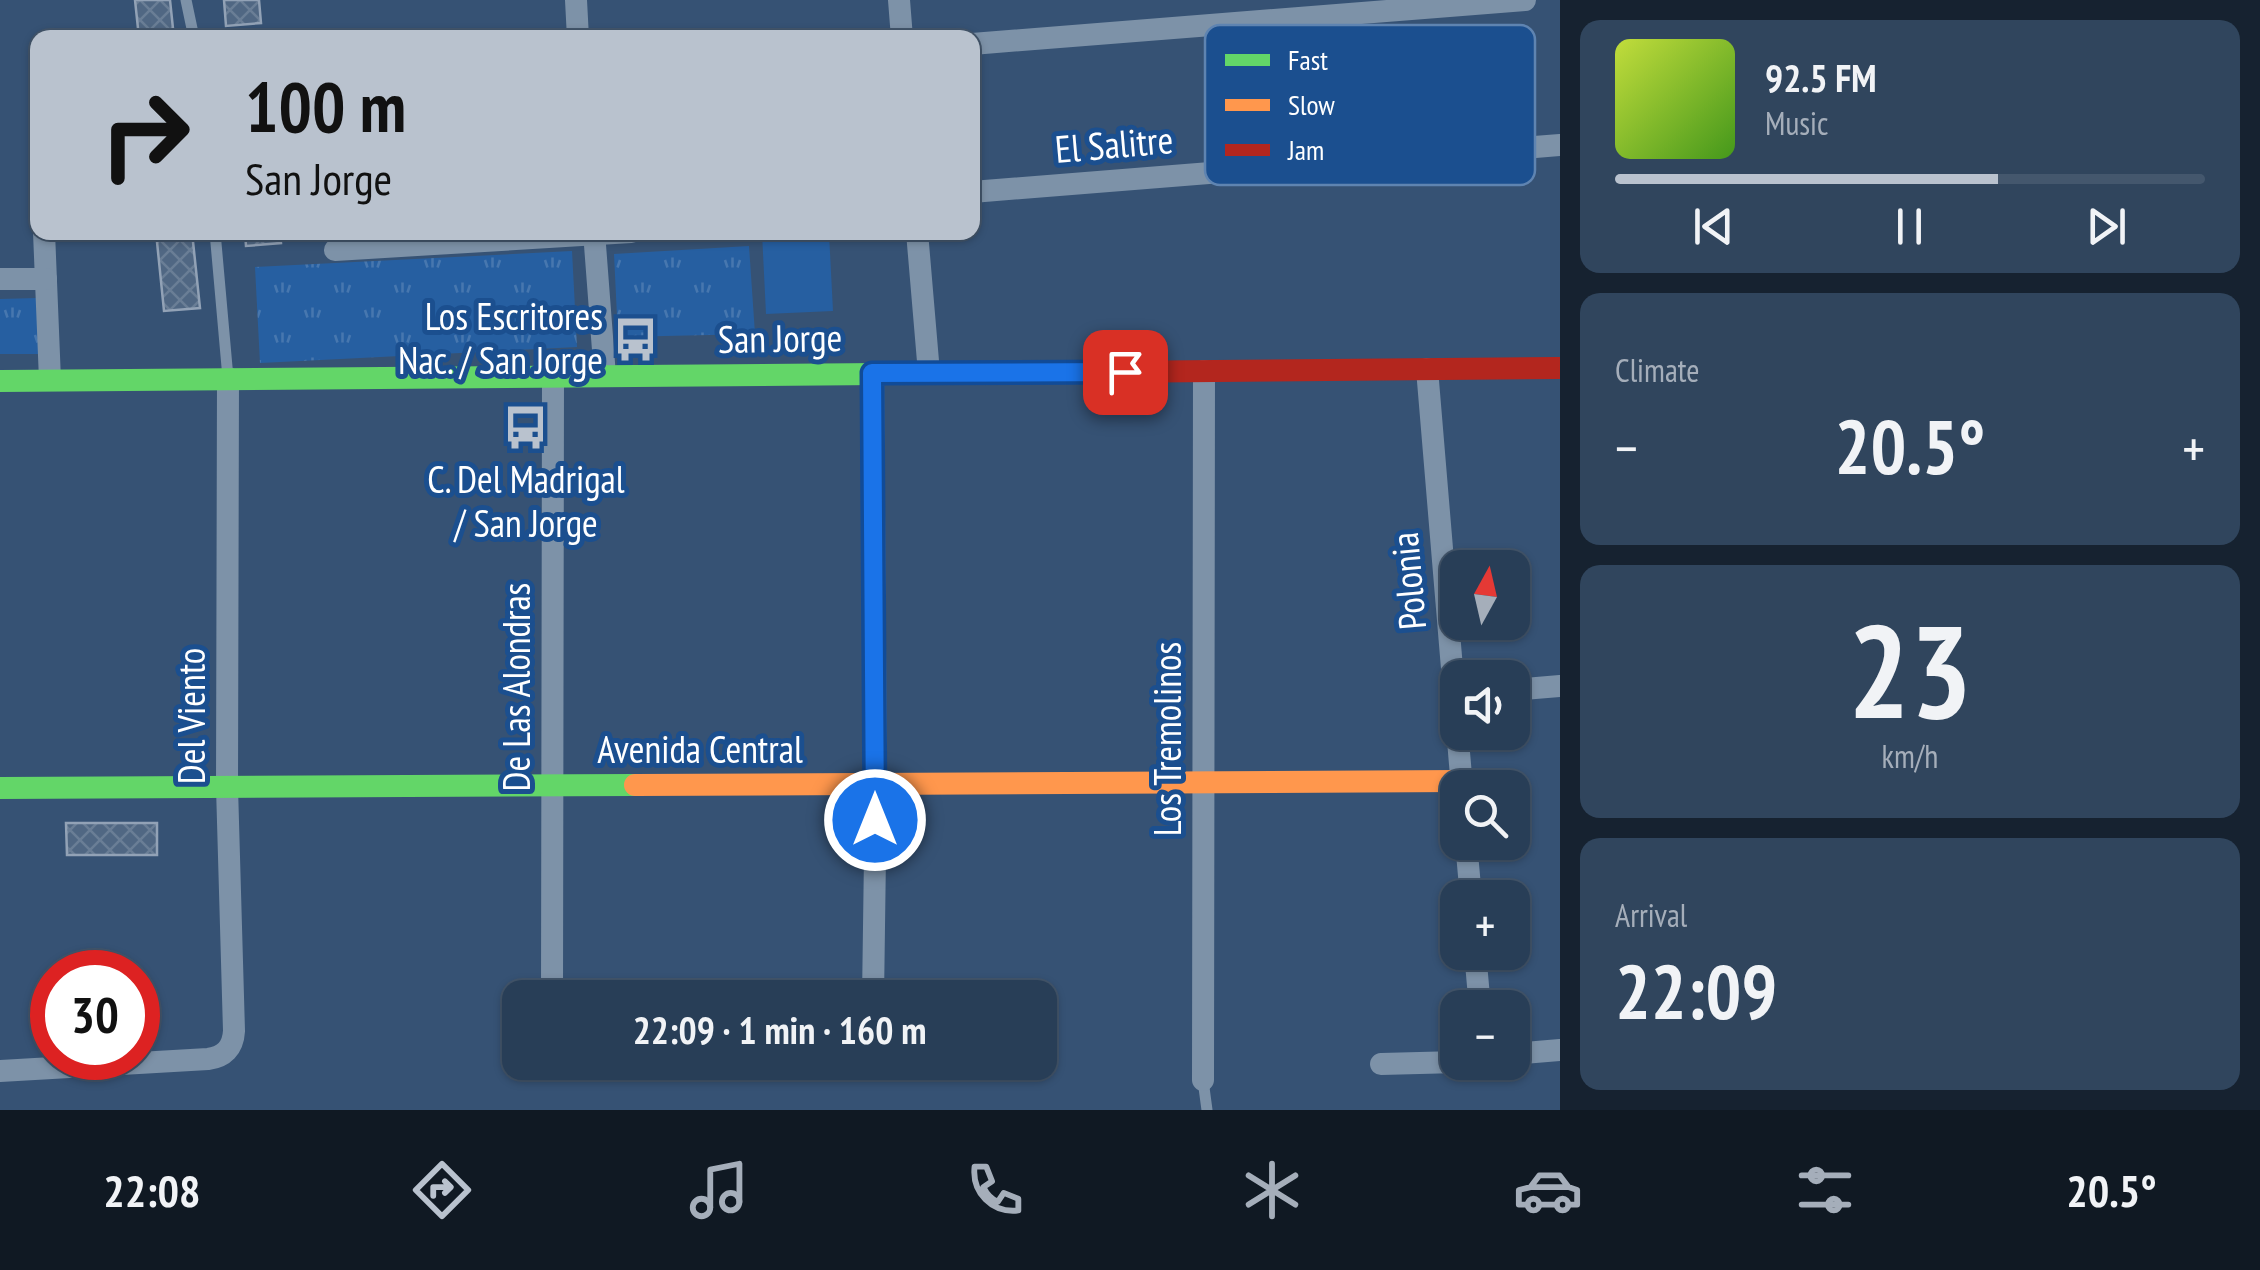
<!DOCTYPE html>
<html lang="en">
<head>
<meta charset="utf-8">
<style>
	body { margin:0; font-family:"PT Sans Narrow",sans-serif; background:#30455d; color:#f1f3f6; height:100vh; display:flex; flex-direction:column; font-size:38px; white-space:nowrap }
	* { box-sizing:border-box; margin:0 }
	p { font-size:32px; color:#a5aeba }
	.icon { flex:none; width:55px; height:55px; fill:none; stroke:currentColor; stroke-width:2; stroke-linecap:round; stroke-linejoin:round }
	.map { position:relative; flex:1; overflow:hidden }
	.details { display:flex; flex-direction:column; gap:20px; padding:20px; background:#162230; width:700px }
	.details>* { flex:none }
	.hud { position:absolute; left:30px; top:30px; width:950px; height:210px; border-radius:20px; box-shadow:0 2px 8px #0004,0 0 0 2px #44576d; background:#b9c2ce; color:#111; overflow:hidden }
	.needle { width:65px; rotate:8deg }
	.buttons { position:absolute; left:1440px; top:550px; display:grid; gap:20px }
	.buttons a { display:grid; place-items:center; width:90px; height:90px; border-radius:20px; background:#283e57; box-shadow:0 2px 8px #0004,0 0 0 2px #44576d; font-size:50px }
	.speed { position:absolute; left:30px; top:950px; display:flex; gap:20px; font-size:50px; font-weight:700; text-align:center }
	.speed>* { display:grid; place-content:center; width:130px; height:130px; border-radius:50%; background:#283e57; box-shadow:0 2px 8px #0004,0 0 0 2px #44576d; line-height:1 }
	.speed .limit { border:15px solid #d22; background:#fff; color:#111 }
	.pin { position:absolute; display:grid; place-items:center; width:85px; height:85px; color:#fff; margin:-42px; border-radius:20px; box-shadow:0 5px 15px #0006 }
	.me { position:absolute; width:110px; margin:-55px; rotate:0deg; stroke-linejoin:round; filter:drop-shadow(0 0 8px #0008) }
	.turn { display:flex; align-items:center; gap:35px; height:210px; padding:0 50px; font-size:45px }
	.turn .icon { width:130px; height:130px; stroke-width:2.5 }
	.turn b { display:block; font-size:70px; line-height:85px }
	.big { font-size:75px; font-weight:700; line-height:1.1 }
	.details .tile { flex:1; display:flex; flex-direction:column; justify-content:center; gap:15px; min-width:0; padding:0 35px; border-radius:20px; background:#30455d }
	.details .dial { align-items:center; gap:0 }
	.dial b { font-size:130px; line-height:1 }
	.song { display:flex; align-items:center; gap:30px }
	.cover { width:120px; height:120px; border-radius:15px; background:linear-gradient(135deg,hsl(70 70% 55%),hsl(100 70% 35%)) }
	.played { height:10px; border-radius:5px; background:linear-gradient(90deg,#b9c2ce 65%,#44576d 65%) }
	.keys { display:flex; justify-content:space-around; direction:ltr }
	.heat { display:flex; justify-content:space-between; align-items:center; font-size:55px; direction:ltr }
	.trip { position:absolute; left:502px; top:980px; width:555px; height:100px; border-radius:20px; background:#283e57; box-shadow:0 2px 8px #0004,0 0 0 2px #44576d; font-weight:700; line-height:100px; text-align:center }
	.tab-bar { display:flex; height:160px; justify-content:space-around; align-items:center; background:#101923; color:#a5aeba }
	.tab-bar .icon { width:70px; height:70px }
	.tab-bar .current { color:#b9c2ce }
	.tab-bar b { font-size:45px; color:#f1f3f6 }
	main { display:flex; flex:1; min-height:0 }
	.map>svg:first-child { display:block }
</style>
</head>
<body>
<main>
<div class="map">
<svg width="1560" height="1110" viewBox="0 0 1560 1110">
	<defs>
		<pattern id="grass-tufts" width="24" height="20" patternUnits="userSpaceOnUse" patternTransform="scale(2.5)"><rect width="24" height="20" fill="#265fa1"/><path d="M3 7l-1-3M5 7V3M7 7l1-3M15 17l-1-3M17 17v-4M19 17l1-3" fill="none" stroke="#4777af"/></pattern>
		<pattern id="building-cross-hatch" width="8" height="8" patternUnits="userSpaceOnUse" patternTransform="scale(2.5)"><rect width="8" height="8" fill="#506783"/><path d="M0 0l8 8M0 8l8-8" fill="none" stroke="#6a7e96"/></pattern>
	</defs>
	<rect width="100%" height="100%" fill="#365274"/>
	<!-- grass -->
	<g fill="url(#grass-tufts)">
		<polygon points="749,246 755,334 618,337 614,254"/>
		<polygon points="572,251 577,347 260,363 255,267"/>
		<polygon points="38,298 39,354 0,354 0,299"/>
	</g>
	<!-- pitch -->
	<polygon fill="#265fa1" points="762,233 829,233 833,311 766,314"/>
	<!-- building -->
	<g fill="url(#building-cross-hatch)" stroke="#92a2b6" stroke-width="2.5">
		<polygon points="135,0 170,0 174,38 139,38"/>
		<polygon points="224,0 259,0 261,23 226,26"/>
		<polygon points="156,232 192,232 200,308 164,311"/>
		<polygon points="245,232 280,232 281,243 246,246"/>
		<polygon points="66,823 157,823 157,855 67,855"/>
	</g>
	<g fill="none" stroke-linecap="round" stroke-linejoin="round">
		<!-- lane -->
		<g stroke="#7d92a8" stroke-width="11">
			<polyline points="186,0 194,38"/>
			<polyline points="215,232 228,378"/>
			<polyline points="1203,1080 1207,1110"/>
		</g>
		<!-- street -->
		<g stroke="#7d92a8" stroke-width="22">
			<polyline points="576,0 578,38"/>
			<polyline points="899,0 902,38"/>
			<polyline points="972,44 1525,0"/>
			<polyline points="972,192 1560,145"/>
			<polyline points="44,232 50,380"/>
			<polyline points="594,232 605,376"/>
			<polyline points="917,232 929,373"/>
			<polyline points="335,250 631,232"/>
			<polyline points="0,279 46,279"/>
			<polyline points="1427,369 1462,788"/>
			<polyline points="873,373 876,784 873,998"/>
			<polyline points="1512,690 1560,686"/>
			<polyline points="1466,842 1471,898"/>
			<polyline points="1475,952 1480,1008"/>
			<polyline points="552,998 553,376"/>
			<polyline points="1512,1054 1560,1050"/>
			<polyline points="1381,1064 1458,1062"/>
			<path d="M0,1071L208,1059C224,1057 233,1048 234,1031L227,787L228,378"/>
			<polyline points="1203,1080 1204,371"/>
		</g>
		<!-- fast -->
		<g stroke="#63d668" stroke-width="22">
			<polyline points="0,381 998,373"/>
			<polyline points="0,788 635,785"/>
		</g>
		<!-- slow -->
		<polyline stroke="#ff974d" stroke-width="22" points="635,785 1461,781"/>
		<!-- jam -->
		<polyline stroke="#b3261e" stroke-width="22" points="998,373 1560,368"/>
	</g>
	<g fill="none" stroke-linecap="round" stroke-linejoin="round">
		<defs>
			<polyline id="route" points="875,820 872,373 1125,372"/>
		</defs>
		<!-- route casing -->
		<use href="#route" stroke="#114b97" stroke-width="25"/>
		<!-- route -->
		<use href="#route" stroke="#1a73e8" stroke-width="18"/>
	</g>
	<!-- icons -->
	<defs>
		<symbol id="bus-bare" viewBox="-9 -9 18 18"><path d="M-5-6H5V4H4V6H2V4H-2V6H-4V4H-5ZM-3.5-4V0h7V-4ZM-3.5 1.2v1.5H-2V1.2ZM2 1.2v1.5H3.5V1.2Z" fill="#b9c2ce" stroke="#1b4f8f" stroke-width="2.5" paint-order="stroke"/></symbol>
	</defs>
	<g fill-rule="evenodd">
		<use href="#bus-bare" x="604" y="308" width="63" height="63"/>
		<use href="#bus-bare" x="494" y="396" width="63" height="63"/>
	</g>
	<g text-anchor="middle" stroke-width="10" stroke-linejoin="round" paint-order="stroke">
		<!-- street labels -->
		<g font-size="38" fill="#fff" stroke="#1b4f8f">
			<text transform="translate(1114 145) rotate(-5)" y="13">El Salitre</text>
			<text transform="translate(780 339) rotate(-1)" y="13">San Jorge</text>
			<text transform="translate(1409 581) rotate(-95)" y="13">Polonia</text>
			<text transform="translate(517 687) rotate(-90)" y="13">De Las Alondras</text>
			<text transform="translate(192 716) rotate(-90)" y="13">Del Viento</text>
			<text transform="translate(1168 739) rotate(-90)" y="13">Los Tremolinos</text>
			<text x="700" y="763">Avenida Central</text>
		</g>
		<!-- poi labels -->
		<g font-size="38" fill="#fff" stroke="#1b4f8f" text-anchor="end">
			<text x="603" y="330">Los Escritores<tspan x="603" dy="44">Nac. / San Jorge</tspan></text>
			<text x="526" y="493" text-anchor="middle">C. Del Madrigal<tspan x="526" dy="44">/ San Jorge</tspan></text>
		</g>
	</g>
	<!-- legend -->
	<rect x="1205" y="25" width="330" height="160" rx="15" fill="#1b4f8f" stroke="#5f84b1" stroke-width="2.5"/>
	<rect x="1225" y="54" width="45" height="12" fill="#63d668"/>
	<rect x="1225" y="99" width="45" height="12" fill="#ff974d"/>
	<rect x="1225" y="144" width="45" height="12" fill="#b3261e"/>
	<g font-size="28" fill="#fff">
		<text x="1288" y="70">Fast</text>
		<text x="1288" y="115">Slow</text>
		<text x="1288" y="160">Jam</text>
	</g>
</svg>
<div class="buttons">
<a><svg class="needle" viewBox="-14 -14 28 28"><path d="M0-13l5 13h-10z" fill="#e53935"/><path d="M0 13l5-13h-10z" fill="#a5aeba"/></svg></a>
<a><svg class="icon" aria-label="sound" viewBox="0 0 24 24"><path d="M4 9h4l5-4v14l-5-4H4zM17 9q2 3 0 6"/></svg></a>
<a><svg class="icon" aria-label="search" viewBox="0 0 24 24"><circle cx="10" cy="10" r="6"/><path d="M15 15l6 6"/></svg></a>
<a>+</a>
<a>−</a>
</div>
<div class="speed"><div class="limit">30</div></div>
<div class="pin" style="left:1125px;top:372px;background:#d93025"><svg class="icon" aria-label="arrive" viewBox="0 0 24 24"><path d="M6 21V4h12l-3 4 3 4H6"/></svg></div>
<svg class="me" style="left:875px;top:820px" viewBox="-20 -20 40 40"><circle r="17" fill="#1a73e8" stroke="#fff" stroke-width="3"/><path d="M0-11L8 9 0 5-8 9z" fill="#fff"/></svg>
<div class="trip">22:09 · 1 min · 160 m</div>
<div class="hud">
<div class="turn"><svg class="icon" aria-label="right" viewBox="0 0 24 24"><path d="M7 20v-9h11M14 6l5 5-5 5"/></svg><div><b>100 m</b>San Jorge</div></div>
</div>
</div>
<section class="details">
<div class="tile">
<div class="song"><i class="cover"></i><div><b>92.5 FM</b><p>Music</p></div></div>
<div class="played"></div>
<div class="keys"><svg class="icon" aria-label="previous" viewBox="0 0 24 24"><path d="M18 5L8 12l10 7zM5 5v14"/></svg><svg class="icon" aria-label="pause" viewBox="0 0 24 24"><path d="M8 5v14M16 5v14"/></svg><svg class="icon" aria-label="next" viewBox="0 0 24 24"><path d="M6 5l10 7-10 7zM19 5v14"/></svg></div>
</div>
<div class="tile"><p>Climate</p>
<div class="heat"><a>−</a><b class="big">20.5°</b><a>+</a></div>
</div>
<div class="tile dial"><b>23</b><p>km/h</p></div>
<div class="tile"><p>Arrival</p><b class="big">22:09</b></div>
</section>
</main>
<nav class="tab-bar">
<b>22:08</b>
<svg class="icon current" aria-label="directions" viewBox="0 0 24 24"><path d="M12 3l9 9-9 9-9-9zM9 14v-3h6M13 9l2 2-2 2"/></svg>
<svg class="icon" aria-label="music" viewBox="0 0 24 24"><path d="M9 18V5l10-2v13"/><circle cx="6" cy="18" r="3"/><circle cx="16" cy="16" r="3"/></svg>
<svg class="icon" aria-label="phone" viewBox="0 0 24 24"><path d="M5 4h4l2 5-3 2q2 4 5 5l2-3 5 2v4C11 20 4 13 5 4z"/></svg>
<svg class="icon" aria-label="climate" viewBox="0 0 24 24"><path d="M12 3v18M4 7l16 10M4 17L20 7"/></svg>
<svg class="icon" aria-label="car" viewBox="0 0 24 24"><path d="M5 17H2v-5l4-1 3-4h7l3 4 3 1v5h-3M9 17h6M6 11h13"/><circle cx="7" cy="17" r="2"/><circle cx="17" cy="17" r="2"/></svg>
<svg class="icon" aria-label="filters" viewBox="0 0 24 24"><path d="M4 7h16M4 17h16"/><circle cx="9" cy="7" r="2"/><circle cx="15" cy="17" r="2"/></svg>
<b>20.5°</b>
</nav>
</body>
</html>
